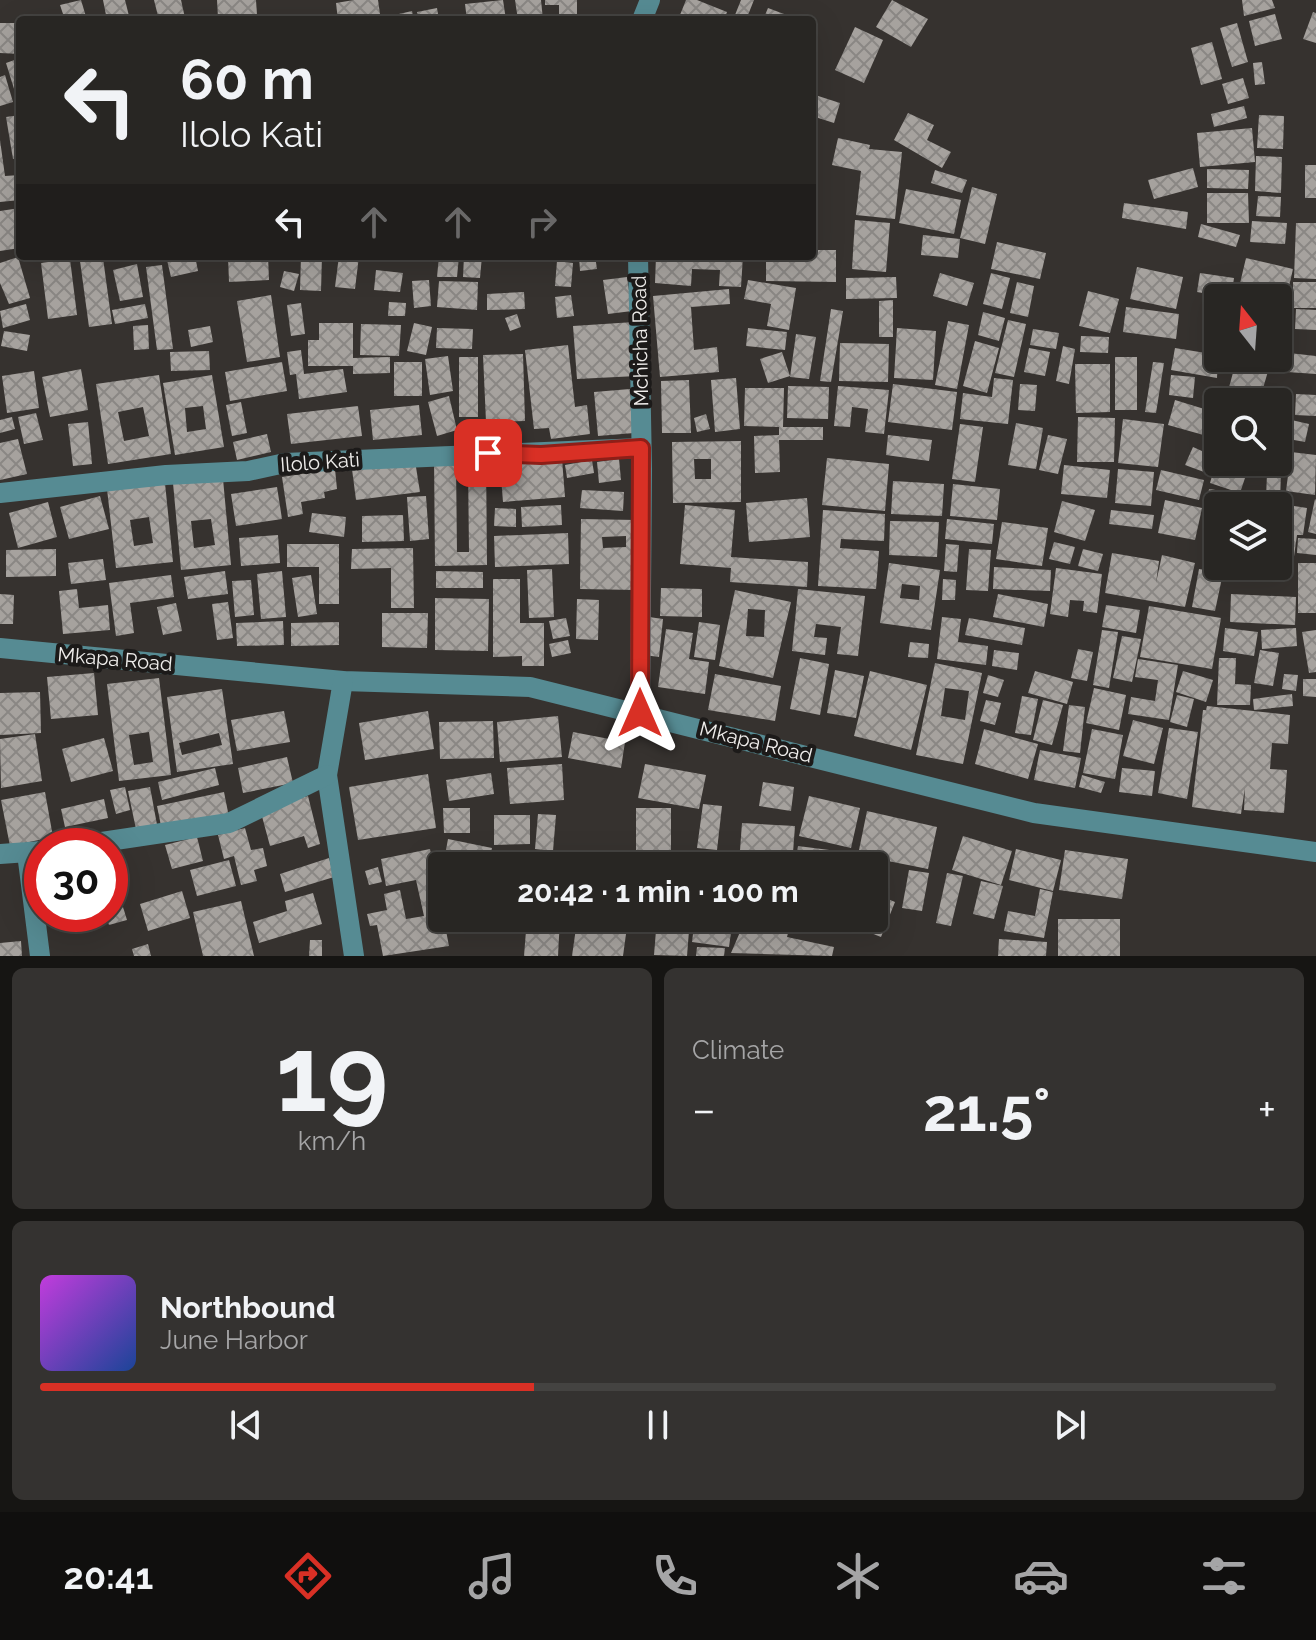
<!DOCTYPE html>
<html lang="en">
<head>
<meta charset="utf-8">
<style>
	body { margin:0; font-family:Raleway,sans-serif; background:#343230; color:#f1f3f6; height:100vh; display:flex; flex-direction:column; font-size:30px; white-space:nowrap }
	* { box-sizing:border-box; margin:0 }
	p { font-size:26px; color:#a5a5a6 }
	.icon { flex:none; width:44px; height:44px; fill:none; stroke:currentColor; stroke-width:2; stroke-linecap:round; stroke-linejoin:round }
	.map { position:relative; height:956px; overflow:hidden }
	.details { display:flex; flex-direction:column; gap:12px; padding:12px; background:#161513; flex:1 }
	.details>* { flex:none }
	.top-card { position:absolute; left:16px; top:16px; width:800px; height:244px; border-radius:8px; box-shadow:0 8px 32px #0002,0 0 0 2px #444341; background:#282623; color:#f1f3f6; overflow:hidden }
	.needle { width:52px; rotate:343deg }
	.tools { position:absolute; left:1204px; top:284px; display:grid; gap:16px }
	.tools a { display:grid; place-items:center; width:88px; height:88px; border-radius:8px; background:#282623; box-shadow:0 8px 32px #0002,0 0 0 2px #444341; font-size:40px }
	.speed { position:absolute; left:24px; top:828px; display:flex; gap:16px; font-size:40px; font-weight:700; text-align:center }
	.speed>* { display:grid; place-content:center; width:104px; height:104px; border-radius:50%; background:#282623; box-shadow:0 8px 32px #0002,0 0 0 2px #444341; line-height:1 }
	.speed .limit { border:12px solid #d22; background:#fff; color:#111 }
	.pin { position:absolute; display:grid; place-items:center; width:68px; height:68px; color:#fff; margin:-34px; border-radius:16px; box-shadow:0 4px 12px #0006 }
	.me { position:absolute; width:88px; margin:-44px; rotate:0deg; stroke-linejoin:round; filter:drop-shadow(0 0 6px #0008) }
	.turn { display:flex; align-items:center; gap:28px; height:168px; padding:0 32px; font-size:36px }
	.turn .icon { width:104px; height:104px; stroke-width:2.5 }
	.turn b { display:block; font-size:56px; line-height:68px }
	.lanes { display:flex; align-items:center; height:76px; padding:0 32px; background:#0003; justify-content:center; gap:40px; direction:ltr }
	.lanes .off { opacity:.35 }
	.big { font-size:60px; font-weight:700; line-height:1.1 }
	.details .card { flex:1; display:flex; flex-direction:column; justify-content:center; gap:12px; min-width:0; padding:0 28px; border-radius:12px; background:#343230 }
	.details .dial { align-items:center; gap:0 }
	.dial b { font-size:104px; line-height:1 }
	.song { display:flex; align-items:center; gap:24px }
	.cover { width:96px; height:96px; border-radius:12px; background:linear-gradient(135deg,hsl(290 70% 55%),hsl(220 70% 35%)) }
	.played { height:8px; border-radius:4px; background:linear-gradient(90deg,#d93025 40%,#444341 40%) }
	.keys { display:flex; justify-content:space-around; direction:ltr }
	.heat { display:flex; justify-content:space-between; align-items:center; font-size:44px; direction:ltr }
	.details .tiles { flex:1; display:grid; gap:12px; grid-template-columns:1fr 1fr }
	.card:last-child { grid-column:span 2 }
	.trip { position:absolute; left:428px; top:852px; width:460px; height:80px; border-radius:8px; background:#282623; box-shadow:0 8px 32px #0002,0 0 0 2px #444341; font-weight:700; line-height:80px; text-align:center }
	.dock { display:flex; height:128px; justify-content:space-around; align-items:center; background:#100f0e; color:#a5a5a6 }
	.dock .icon { width:56px; height:56px }
	.dock .current { color:#d93025 }
	.dock b { font-size:36px; color:#f1f3f6 }
	.map>svg:first-child { display:block }
</style>
</head>
<body>
<div class="map">
<svg width="1316" height="956" viewBox="0 0 1316 956">
	<defs>
		<pattern id="building-cross-hatch" width="8" height="8" patternUnits="userSpaceOnUse" patternTransform="scale(2)"><rect width="8" height="8" fill="#a6a29e"/><path d="M0 0l8 8M0 8l8-8" fill="none" stroke="#8a8784"/></pattern>
	</defs>
	<rect width="100%" height="100%" fill="#36322f"/>
	<!-- building -->
	<g fill="url(#building-cross-hatch)" fill-rule="evenodd">
		<polygon points="81,0 87,20 65,20 60,5"/>
		<polygon points="103,0 125,0 130,20 107,20"/>
		<polygon points="154,0 181,0 185,18 159,20"/>
		<polygon points="217,0 256,0 257,15 218,18"/>
		<polygon points="354,0 378,0 380,14 338,20 336,3"/>
		<polygon points="503,0 506,20 467,20 465,4"/>
		<polygon points="515,0 541,0 543,20 518,20"/>
		<polygon points="545,0 577,0 577,20 559,20 559,5 545,5"/>
		<polygon points="686,0 697,0 727,12 724,20 678,20"/>
		<polygon points="741,0 754,0 746,20 735,15"/>
		<polygon points="892,0 928,19 911,47 876,27"/>
		<polygon points="1242,0 1272,0 1275,8 1244,16"/>
		<polygon points="437,8 439,20 419,20 417,12"/>
		<polygon points="768,8 800,20 763,20"/>
		<polygon points="412,11 414,20 377,20 377,19"/>
		<polygon points="1313,12 1316,13 1316,43 1303,39"/>
		<polygon points="1275,14 1282,39 1255,46 1249,21"/>
		<polygon points="0,23 20,23 20,54 0,53"/>
		<polygon points="1237,23 1248,62 1232,67 1220,28"/>
		<polygon points="855,27 883,40 864,83 835,70"/>
		<polygon points="1212,42 1222,79 1201,85 1191,48"/>
		<polygon points="20,58 20,105 19,105 6,63"/>
		<polygon points="1262,62 1265,84 1255,85 1253,63"/>
		<polygon points="5,75 13,102 0,106 0,77"/>
		<polygon points="1243,78 1249,98 1228,104 1222,84"/>
		<polygon points="812,94 840,103 834,123 812,116"/>
		<polygon points="1244,106 1247,118 1214,127 1211,114"/>
		<polygon points="908,113 934,125 927,140 951,152 942,168 894,140"/>
		<polygon points="20,115 20,158 13,159 6,117"/>
		<polygon points="1259,115 1284,116 1283,149 1257,148"/>
		<polygon points="1252,128 1255,162 1200,167 1197,133"/>
		<polygon points="838,138 870,145 869,149 902,152 895,219 856,215 861,171 832,165"/>
		<polygon points="0,140 5,176 20,175 20,200 0,202"/>
		<polygon points="1256,156 1282,157 1281,193 1255,191"/>
		<rect x="1305" y="165" width="11" height="33"/>
		<polygon points="1193,168 1198,187 1154,199 1148,180"/>
		<polygon points="1207,169 1249,170 1248,189 1207,188"/>
		<polygon points="935,170 967,180 962,193 931,183"/>
		<polygon points="972,187 997,194 985,244 960,238"/>
		<polygon points="906,189 961,200 954,234 899,223"/>
		<polygon points="1207,193 1248,193 1249,223 1207,223"/>
		<polygon points="1258,196 1281,197 1280,217 1256,216"/>
		<polygon points="1124,203 1188,212 1186,229 1122,218"/>
		<polygon points="20,208 20,248 0,251 0,211"/>
		<polygon points="855,220 890,223 886,272 852,269"/>
		<polygon points="1252,221 1287,223 1285,244 1250,242"/>
		<polygon points="1296,223 1316,223 1316,279 1294,278"/>
		<polygon points="1201,224 1240,235 1236,247 1198,237"/>
		<polygon points="923,235 960,239 958,258 921,255"/>
		<polygon points="997,242 1046,253 1040,279 991,269"/>
		<polygon points="812,250 836,250 836,282 766,281 766,256 812,256"/>
		<polygon points="195,256 198,271 171,277 167,260"/>
		<polygon points="228,256 268,256 269,280 229,282"/>
		<polygon points="301,256 322,256 321,291 300,290"/>
		<polygon points="339,256 359,256 355,289 335,287"/>
		<polygon points="439,256 459,256 457,277 437,277"/>
		<polygon points="464,256 482,256 480,278 463,277"/>
		<polygon points="579,256 595,256 597,269 580,271"/>
		<polygon points="656,256 743,256 741,287 719,286 720,270 692,269 691,286 655,283"/>
		<polygon points="18,257 30,298 9,304 0,283 0,263"/>
		<polygon points="103,258 112,324 89,327 80,261"/>
		<polygon points="1246,258 1293,269 1284,308 1278,306 1278,298 1237,296"/>
		<polygon points="70,259 77,315 48,319 41,263"/>
		<polygon points="557,261 573,263 571,287 555,286"/>
		<polygon points="137,264 143,297 120,301 113,270"/>
		<polygon points="162,265 173,349 157,350 146,267"/>
		<polygon points="1137,267 1183,277 1176,309 1130,299"/>
		<polygon points="376,270 403,273 400,292 374,290"/>
		<polygon points="284,271 299,274 294,291 280,287"/>
		<polygon points="940,273 974,283 967,306 933,296"/>
		<polygon points="991,273 1010,278 1002,309 983,304"/>
		<polygon points="1200,273 1234,278 1231,298 1197,292"/>
		<polygon points="627,277 632,311 608,314 603,280"/>
		<polygon points="896,277 897,298 846,299 846,278"/>
		<polygon points="429,280 431,306 414,308 412,281"/>
		<polygon points="748,280 796,288 789,330 767,326 771,304 744,299"/>
		<polygon points="439,281 478,282 477,310 437,307"/>
		<polygon points="1017,282 1034,286 1028,317 1010,313"/>
		<rect x="1293" y="282" width="23" height="26"/>
		<polygon points="729,289 730,304 691,307 694,350 717,347 719,372 660,377 653,296"/>
		<polygon points="1088,291 1119,299 1110,333 1079,326"/>
		<polygon points="524,292 525,309 487,310 487,294"/>
		<polygon points="271,295 280,357 247,362 237,301"/>
		<polygon points="571,295 574,316 557,318 555,297"/>
		<polygon points="893,300 893,337 879,337 879,301"/>
		<polygon points="1211,301 1218,303 1218,341 1202,337"/>
		<polygon points="389,302 406,303 405,316 388,316"/>
		<polygon points="301,303 305,334 291,336 287,305"/>
		<polygon points="26,304 30,320 3,328 0,311"/>
		<polygon points="145,304 148,318 115,324 112,310"/>
		<polygon points="1126,307 1179,314 1176,339 1123,332"/>
		<polygon points="831,309 843,311 831,382 820,381"/>
		<polygon points="1296,309 1316,310 1316,330 1295,329"/>
		<polygon points="983,312 1005,318 999,341 978,335"/>
		<polygon points="517,314 521,327 510,331 505,318"/>
		<polygon points="1008,320 1026,324 1014,377 995,373"/>
		<polygon points="948,321 969,325 957,389 935,385"/>
		<polygon points="634,322 637,376 577,379 573,326"/>
		<polygon points="319,323 353,323 353,358 390,357 390,373 353,374 353,366 308,366 308,340 319,340"/>
		<polygon points="414,323 432,327 426,355 407,351"/>
		<polygon points="361,324 401,325 399,356 360,355"/>
		<polygon points="148,325 149,349 134,350 133,326"/>
		<polygon points="210,326 213,342 191,347 188,330"/>
		<polygon points="437,328 473,329 472,349 436,348"/>
		<polygon points="748,328 787,332 785,350 746,346"/>
		<polygon points="897,328 936,331 933,380 894,378"/>
		<polygon points="1033,329 1059,333 1056,349 1030,345"/>
		<polygon points="4,331 30,335 27,351 1,346"/>
		<polygon points="796,334 816,337 809,379 790,377"/>
		<polygon points="1081,336 1109,337 1108,353 1080,352"/>
		<polygon points="975,341 999,348 987,393 963,386"/>
		<polygon points="840,343 889,344 888,382 839,381"/>
		<polygon points="568,345 575,407 587,405 590,434 551,439 549,428 534,429 525,350"/>
		<polygon points="1063,346 1075,349 1069,384 1056,381"/>
		<polygon points="1029,348 1050,352 1045,376 1024,372"/>
		<polygon points="1175,348 1218,355 1217,378 1171,370"/>
		<polygon points="301,350 304,374 343,369 347,392 299,399 296,374 290,375 287,352"/>
		<polygon points="209,351 210,370 171,371 170,352"/>
		<polygon points="782,352 790,376 768,383 760,359"/>
		<polygon points="1289,353 1316,356 1316,374 1287,372"/>
		<polygon points="523,354 525,421 486,422 483,355"/>
		<polygon points="448,356 453,391 430,395 425,359"/>
		<rect x="459" y="357" width="19" height="60"/>
		<rect x="1115" y="357" width="22" height="53"/>
		<polygon points="1237,358 1271,361 1259,402 1225,402"/>
		<polygon points="282,362 287,391 230,401 225,372"/>
		<rect x="394" y="362" width="28" height="34"/>
		<polygon points="1153,362 1164,363 1156,413 1145,412"/>
		<polygon points="1075,364 1110,364 1110,412 1076,413"/>
		<polygon points="81,369 88,410 50,417 42,377"/>
		<polygon points="34,371 39,408 7,413 2,376"/>
		<path d="M159,375L171,454L108,464L96,384ZM143,407L149,436L124,441L118,412Z"/>
		<path d="M212,375L224,447L175,455L163,383ZM203,406L206,429L187,432L185,408Z"/>
		<polygon points="1171,375 1195,377 1193,398 1169,395"/>
		<polygon points="736,378 740,429 715,432 711,380"/>
		<polygon points="994,378 1013,380 1008,424 960,419 963,393 992,397"/>
		<polygon points="689,380 691,433 662,433 661,381"/>
		<polygon points="893,384 957,392 952,430 888,422"/>
		<polygon points="1020,384 1037,385 1035,411 1018,410"/>
		<polygon points="788,386 829,387 828,419 787,418"/>
		<polygon points="838,386 889,390 884,434 865,432 868,409 852,407 850,427 834,426"/>
		<polygon points="745,388 784,388 783,427 823,427 823,440 779,440 780,472 755,473 754,436 779,435 779,427 744,426"/>
		<polygon points="630,389 634,433 598,436 594,392"/>
		<polygon points="1296,394 1316,395 1316,416 1295,415"/>
		<polygon points="449,396 457,430 437,436 428,402"/>
		<polygon points="1175,400 1214,412 1207,436 1168,425"/>
		<polygon points="241,402 247,433 232,436 226,405"/>
		<polygon points="419,405 422,435 373,440 370,410"/>
		<polygon points="358,406 362,436 291,444 287,414"/>
		<polygon points="36,413 43,440 24,444 18,417"/>
		<polygon points="706,414 710,429 697,432 694,418"/>
		<polygon points="12,417 15,429 0,433 0,420"/>
		<polygon points="1078,417 1115,418 1114,462 1077,462"/>
		<polygon points="1123,419 1164,424 1158,467 1118,463"/>
		<polygon points="1287,419 1309,424 1305,442 1283,438"/>
		<polygon points="88,422 92,464 73,466 68,424"/>
		<polygon points="1016,423 1043,428 1036,469 1008,465"/>
		<polygon points="960,424 983,427 975,482 952,479"/>
		<polygon points="267,434 271,452 237,460 233,442"/>
		<polygon points="888,435 932,440 929,461 886,455"/>
		<polygon points="1048,435 1067,439 1058,474 1039,470"/>
		<polygon points="18,439 27,474 0,480 0,443"/>
		<path d="M741,441V502L673,503L672,442ZM694,459H711V479H695Z"/>
		<polygon points="1278,444 1286,446 1282,468 1255,464 1278,462"/>
		<polygon points="1193,447 1211,455 1204,472 1185,465"/>
		<polygon points="1291,452 1316,455 1315,495 1286,491"/>
		<path d="M434,454H486L487,565L435,566ZM456,463H468L469,552H457Z"/>
		<polygon points="827,458 889,464 885,511 822,505"/>
		<polygon points="562,459 565,497 503,502 500,464"/>
		<polygon points="619,459 621,480 599,483 597,462"/>
		<polygon points="592,460 594,473 567,478 565,465"/>
		<polygon points="415,461 420,492 356,500 352,469"/>
		<polygon points="1216,462 1249,466 1240,493 1210,483"/>
		<polygon points="1064,465 1110,470 1107,498 1061,494"/>
		<polygon points="335,469 337,489 324,492 325,498 301,502 303,514 288,517 282,477"/>
		<polygon points="1118,469 1154,472 1151,506 1115,503"/>
		<polygon points="1161,470 1204,480 1199,500 1156,490"/>
		<polygon points="1267,473 1281,473 1280,500 1266,499"/>
		<path d="M223,479L231,565L181,570L173,483ZM211,519L215,545L194,548L191,521Z"/>
		<polygon points="893,481 944,484 942,516 891,514"/>
		<path d="M165,483L173,562L116,568L107,489ZM149,517L153,543L134,546L130,520Z"/>
		<polygon points="953,484 1000,489 997,520 950,516"/>
		<polygon points="277,487 282,519 236,526 231,494"/>
		<polygon points="1209,489 1242,494 1240,506 1218,506 1218,533 1202,530"/>
		<polygon points="582,490 624,492 623,511 580,508"/>
		<polygon points="100,496 109,529 69,539 60,507"/>
		<polygon points="426,496 429,539 410,541 407,497"/>
		<polygon points="807,498 810,537 749,542 746,503"/>
		<polygon points="1315,499 1316,500 1316,534 1308,532"/>
		<polygon points="1165,500 1202,508 1195,540 1158,533"/>
		<polygon points="1062,501 1095,510 1085,541 1054,532"/>
		<polygon points="48,502 57,537 18,548 9,513"/>
		<polygon points="1281,504 1307,508 1303,535 1297,535 1291,578 1235,570 1236,566 1278,566"/>
		<polygon points="561,505 562,525 522,527 521,507"/>
		<polygon points="685,505 735,510 731,557 808,562 807,587 730,582 731,568 680,564"/>
		<polygon points="495,508 516,509 516,527 494,526"/>
		<polygon points="823,510 885,514 884,541 841,539 840,548 879,551 876,589 818,586"/>
		<polygon points="1111,510 1154,515 1152,529 1109,524"/>
		<polygon points="312,513 346,517 344,537 309,532"/>
		<polygon points="403,515 404,541 362,542 362,516"/>
		<path d="M581,519L636,520L635,590L580,589ZM626,536V547L603,548L602,537Z"/>
		<polygon points="947,519 994,524 992,544 945,539"/>
		<polygon points="890,521 939,522 937,557 889,555"/>
		<polygon points="1002,522 1048,528 1042,566 996,559"/>
		<polygon points="568,533 569,564 495,567 494,536"/>
		<polygon points="278,535 280,563 241,566 239,538"/>
		<polygon points="1298,538 1316,539 1316,555 1297,553"/>
		<polygon points="1054,542 1075,547 1070,564 1049,559"/>
		<polygon points="1206,543 1218,545 1218,567 1202,565"/>
		<polygon points="287,544 339,544 339,604 319,604 319,567 287,567"/>
		<polygon points="946,544 959,545 957,572 944,571"/>
		<polygon points="413,548 414,608 391,608 391,568 351,569 352,549"/>
		<polygon points="56,549 56,576 6,577 6,550"/>
		<polygon points="969,549 991,550 988,591 966,590"/>
		<polygon points="1083,549 1103,554 1098,571 1078,566"/>
		<polygon points="1112,553 1159,561 1156,583 1162,555 1195,563 1185,607 1105,593"/>
		<polygon points="103,559 106,580 71,584 68,563"/>
		<path d="M889,563L940,570L931,630L880,623ZM902,584L920,586L919,600L900,598Z"/>
		<rect x="1298" y="563" width="18" height="50"/>
		<polygon points="994,567 1051,570 1050,591 993,589"/>
		<polygon points="1056,568 1102,574 1097,613 1083,611 1084,601 1070,600 1068,617 1050,614"/>
		<polygon points="552,569 554,617 529,618 527,570"/>
		<polygon points="1199,569 1223,573 1215,611 1192,607"/>
		<polygon points="225,571 228,594 188,599 184,577"/>
		<polygon points="282,571 286,617 261,619 257,574"/>
		<polygon points="436,571 483,572 483,588 436,588"/>
		<polygon points="171,575 174,597 130,603 134,633 116,636 109,583"/>
		<polygon points="311,575 317,614 298,617 292,578"/>
		<polygon points="493,579 520,579 520,623 544,623 544,666 522,666 522,656 493,657"/>
		<polygon points="943,579 956,580 955,600 942,600"/>
		<polygon points="251,580 254,615 235,617 232,581"/>
		<polygon points="661,588 702,589 702,617 660,616"/>
		<polygon points="77,589 79,608 108,605 110,630 63,634 59,591"/>
		<polygon points="798,589 865,596 858,656 837,654 841,627 816,624 814,637 827,638 825,655 792,651"/>
		<path d="M735,590L791,602L773,678L719,666ZM748,609L765,610L764,637L746,636Z"/>
		<polygon points="0,594 14,595 13,624 0,624"/>
		<polygon points="998,594 1048,604 1044,627 993,617"/>
		<polygon points="1231,594 1296,597 1295,625 1230,622"/>
		<polygon points="435,598 489,599 488,651 435,650"/>
		<polygon points="577,599 599,600 598,640 576,639"/>
		<polygon points="228,602 233,638 217,640 212,604"/>
		<polygon points="176,603 182,631 163,635 157,607"/>
		<polygon points="1106,605 1140,610 1136,633 1102,627"/>
		<polygon points="1149,606 1221,618 1212,669 1140,657"/>
		<polygon points="382,613 428,613 427,648 382,647"/>
		<polygon points="649,617 663,619 659,657 644,655"/>
		<polygon points="942,617 961,619 958,642 988,646 986,665 937,659"/>
		<polygon points="566,618 570,636 553,639 549,621"/>
		<polygon points="969,618 1025,628 1022,645 965,635"/>
		<polygon points="283,621 284,645 237,646 236,623"/>
		<polygon points="339,622 339,645 291,646 291,623"/>
		<polygon points="699,622 720,625 715,660 694,657"/>
		<polygon points="1225,628 1258,632 1254,656 1223,651"/>
		<polygon points="1296,628 1297,646 1262,649 1261,630"/>
		<polygon points="666,629 693,633 689,659 709,662 705,694 658,687"/>
		<polygon points="1102,630 1118,632 1109,688 1093,685"/>
		<polygon points="1316,630 1316,672 1309,673 1302,632"/>
		<polygon points="1122,636 1141,639 1132,682 1113,678"/>
		<polygon points="568,640 571,653 552,657 549,644"/>
		<polygon points="910,642 929,644 928,658 908,657"/>
		<polygon points="1078,649 1093,652 1087,681 1071,678"/>
		<polygon points="994,650 1019,653 1017,670 992,666"/>
		<polygon points="1260,650 1279,653 1273,686 1254,683"/>
		<polygon points="800,658 829,664 820,715 790,709"/>
		<polygon points="1219,658 1236,658 1235,684 1251,685 1250,705 1217,705"/>
		<polygon points="1138,659 1178,665 1169,720 1128,714 1131,697 1155,701 1158,680 1135,677"/>
		<path d="M935,663L982,673L963,764L916,755ZM945,688L969,691L965,720L941,716Z"/>
		<polygon points="835,670 864,676 856,718 827,713"/>
		<polygon points="870,671 927,685 911,750 854,736"/>
		<polygon points="1035,671 1073,682 1067,704 1028,693"/>
		<polygon points="1183,671 1213,680 1206,702 1176,692"/>
		<polygon points="94,673 98,715 51,719 47,677"/>
		<polygon points="715,674 781,686 775,721 708,710"/>
		<polygon points="1284,674 1298,675 1296,691 1282,689"/>
		<polygon points="988,675 1004,680 998,697 983,693"/>
		<path d="M159,678L171,775L119,781L107,684ZM149,732L153,762L134,765L129,735Z"/>
		<polygon points="1303,679 1316,679 1316,697 1303,696"/>
		<polygon points="1094,688 1126,695 1119,730 1086,723"/>
		<path d="M222,689L233,764L177,772L167,697ZM219,733L222,745L182,755L179,743Z"/>
		<polygon points="40,692 41,733 0,735 0,693"/>
		<polygon points="1292,694 1293,706 1254,710 1253,699"/>
		<polygon points="1177,695 1194,699 1187,727 1170,722"/>
		<polygon points="1022,696 1038,699 1031,735 1015,733"/>
		<polygon points="986,700 1001,703 995,725 980,721"/>
		<polygon points="1043,700 1063,705 1052,745 1033,740"/>
		<polygon points="1069,705 1085,707 1080,753 1063,751"/>
		<polygon points="1207,706 1290,715 1288,744 1272,743 1270,769 1287,770 1284,813 1244,810 1245,788 1241,814 1192,807 1203,710 1206,710"/>
		<polygon points="284,711 290,742 237,751 231,720"/>
		<polygon points="428,711 434,749 365,760 359,723"/>
		<polygon points="558,716 562,757 500,762 497,722"/>
		<polygon points="1133,720 1163,728 1154,764 1123,756"/>
		<polygon points="493,721 494,758 440,759 439,722"/>
		<polygon points="1169,728 1198,732 1187,799 1158,793"/>
		<polygon points="984,729 1038,744 1028,779 975,764"/>
		<polygon points="1092,729 1123,735 1115,779 1083,773"/>
		<polygon points="573,732 625,742 621,768 568,758"/>
		<polygon points="35,734 42,781 1,788 0,739"/>
		<polygon points="104,738 113,771 71,782 62,749"/>
		<polygon points="1040,750 1081,758 1075,788 1034,780"/>
		<polygon points="287,757 293,783 243,793 238,768"/>
		<polygon points="562,764 564,800 510,804 507,768"/>
		<polygon points="645,764 706,775 699,809 638,798"/>
		<polygon points="215,768 219,785 162,800 158,782"/>
		<polygon points="1122,768 1155,771 1152,796 1119,792"/>
		<polygon points="491,773 494,794 449,801 446,780"/>
		<polygon points="428,774 436,828 358,840 349,787"/>
		<polygon points="1082,775 1105,782 1101,793 1079,787"/>
		<polygon points="763,782 794,787 791,811 759,806"/>
		<polygon points="125,787 130,810 116,814 110,790"/>
		<polygon points="150,787 158,830 137,834 128,791"/>
		<polygon points="45,792 53,837 10,846 1,800"/>
		<polygon points="224,792 229,817 162,831 157,806"/>
		<polygon points="308,796 320,844 308,848 304,836 270,846 260,809"/>
		<polygon points="809,796 860,808 851,848 799,836"/>
		<polygon points="104,799 108,818 65,827 61,809"/>
		<polygon points="703,804 722,806 717,850 697,848"/>
		<polygon points="443,808 470,808 470,833 444,833"/>
		<rect x="636" y="808" width="35" height="46"/>
		<polygon points="867,811 937,827 928,869 858,855"/>
		<polygon points="538,814 556,815 553,851 535,849"/>
		<polygon points="494,815 530,815 530,844 494,845"/>
		<polygon points="742,823 795,826 792,866 739,864"/>
		<polygon points="245,828 251,850 263,848 267,866 254,870 257,881 241,885 234,856 224,859 218,835"/>
		<polygon points="963,836 1012,851 1001,885 952,870"/>
		<polygon points="197,837 203,861 172,869 165,845"/>
		<polygon points="448,839 492,848 488,866 443,866"/>
		<polygon points="798,846 845,852 845,866 795,866"/>
		<polygon points="430,849 449,946 383,956 377,925 370,926 367,914 387,910 384,894 400,890 406,919 424,916 416,880 386,886 381,859"/>
		<polygon points="1016,849 1061,860 1053,891 1009,880"/>
		<polygon points="1065,850 1128,859 1122,899 1059,890"/>
		<polygon points="329,858 334,877 285,892 280,874"/>
		<polygon points="229,860 236,886 197,896 190,870"/>
		<polygon points="378,867 382,882 369,885 365,871"/>
		<polygon points="909,870 929,873 922,911 902,908"/>
		<polygon points="947,873 963,876 951,926 936,923"/>
		<polygon points="981,881 1003,886 994,919 973,914"/>
		<polygon points="1040,889 1053,892 1044,938 1004,931 1008,911 1035,916"/>
		<polygon points="182,891 190,918 148,931 140,904"/>
		<polygon points="313,893 322,924 259,943 253,922 287,911 285,901"/>
		<polygon points="874,893 895,902 881,937 840,921 874,918"/>
		<polygon points="241,901 254,956 203,956 193,912"/>
		<polygon points="123,907 127,920 109,925 105,914"/>
		<polygon points="527,918 560,918 558,956 524,956"/>
		<polygon points="591,918 624,918 624,923 592,924"/>
		<polygon points="657,918 690,918 687,956 654,955"/>
		<polygon points="695,918 706,918 705,924 716,926 717,918 733,918 729,947 692,942"/>
		<polygon points="746,918 788,933 787,937 834,947 832,956 731,953"/>
		<polygon points="788,918 834,918 831,934 787,925"/>
		<rect x="1058" y="919" width="62" height="37"/>
		<polygon points="576,928 626,934 623,956 572,956"/>
		<polygon points="999,939 1047,942 1046,956 998,956"/>
		<polygon points="310,940 322,940 322,956 309,956"/>
		<polygon points="21,941 22,956 0,956 0,943"/>
		<polygon points="148,944 151,956 134,956 132,949"/>
		<polygon points="697,947 725,948 724,956 696,956"/>
	</g>
	<g fill="none" stroke-linecap="round" stroke-linejoin="round">
		<!-- minor -->
		<g stroke="#568b93" stroke-width="20">
			<polyline points="642,20 650,0"/>
			<polyline points="638,256 642,469 640,713"/>
			<polyline points="0,493 166,475 248,471 285,463 641,448"/>
			<polyline points="0,648 343,681 530,687 1034,813 1316,852"/>
			<polyline points="343,681 327,775 354,956"/>
			<polyline points="75,846 229,823 327,775"/>
			<polyline points="27,853 40,956"/>
			<polyline points="0,854 42,851"/>
		</g>
	</g>
	<g fill="none" stroke-linecap="round" stroke-linejoin="round">
		<defs>
			<polyline id="route" points="488,453 541,455 641,448 640,713"/>
		</defs>
		<!-- route casing -->
		<use href="#route" stroke="#8d1f18" stroke-width="20"/>
		<!-- route -->
		<use href="#route" stroke="#d93025" stroke-width="14"/>
	</g>
	<g text-anchor="middle" stroke-width="8" stroke-linejoin="round" paint-order="stroke">
		<!-- street labels -->
		<g font-size="20" fill="#efedeb" stroke="#1c1a19">
			<text transform="translate(640 341) rotate(-91)" y="7">Mchicha Road</text>
			<text transform="translate(320 462) rotate(-4)" y="7">Ilolo Kati</text>
			<text transform="translate(115 659) rotate(5)" y="7">Mkapa Road</text>
			<text transform="translate(756 742) rotate(14)" y="7">Mkapa Road</text>
		</g>
	</g>
</svg>
<div class="tools">
<a><svg class="needle" viewBox="-14 -14 28 28"><path d="M0-13l5 13h-10z" fill="#e53935"/><path d="M0 13l5-13h-10z" fill="#a5a5a6"/></svg></a>
<a><svg class="icon" aria-label="search" viewBox="0 0 24 24"><circle cx="10" cy="10" r="6"/><path d="M15 15l6 6"/></svg></a>
<a><svg class="icon" aria-label="layers" viewBox="0 0 24 24"><path d="M12 4l9 5-9 5-9-5zM3 14l9 5 9-5"/></svg></a>
</div>
<div class="speed"><div class="limit">30</div></div>
<div class="pin" style="left:488px;top:453px;background:#d93025"><svg class="icon" aria-label="arrive" viewBox="0 0 24 24"><path d="M6 21V4h12l-3 4 3 4H6"/></svg></div>
<svg class="me" style="left:640px;top:713px" viewBox="-20 -20 40 40"><path d="M0-17L14 15 0 8-14 15z" fill="#d93025" stroke="#fff" stroke-width="4"/></svg>
<div class="trip">20:42 · 1 min · 100 m</div>
<div class="top-card">
<div class="turn"><svg class="icon" aria-label="left" viewBox="0 0 24 24"><path d="M17 20v-9H6M10 6l-5 5 5 5"/></svg><div><b>60 m</b>Ilolo Kati</div></div>
<div class="lanes"><svg class="icon" aria-label="left" viewBox="0 0 24 24"><path d="M17 20v-9H6M10 6l-5 5 5 5"/></svg><svg class="icon off" aria-label="ahead" viewBox="0 0 24 24"><path d="M12 20V5M6 11l6-6 6 6"/></svg><svg class="icon off" aria-label="ahead" viewBox="0 0 24 24"><path d="M12 20V5M6 11l6-6 6 6"/></svg><svg class="icon off" aria-label="right" viewBox="0 0 24 24"><path d="M7 20v-9h11M14 6l5 5-5 5"/></svg></div>
</div>
</div>
<section class="details">
<div class="tiles">
<div class="card dial"><b>19</b><p>km/h</p></div>
<div class="card"><p>Climate</p>
<div class="heat"><a>−</a><b class="big">21.5°</b><a>+</a></div>
</div>
<div class="card">
<div class="song"><i class="cover"></i><div><b>Northbound</b><p>June Harbor</p></div></div>
<div class="played"></div>
<div class="keys"><svg class="icon" aria-label="previous" viewBox="0 0 24 24"><path d="M18 5L8 12l10 7zM5 5v14"/></svg><svg class="icon" aria-label="pause" viewBox="0 0 24 24"><path d="M8 5v14M16 5v14"/></svg><svg class="icon" aria-label="next" viewBox="0 0 24 24"><path d="M6 5l10 7-10 7zM19 5v14"/></svg></div>
</div>
</div>
</section>
<nav class="dock">
<b>20:41</b>
<svg class="icon current" aria-label="directions" viewBox="0 0 24 24"><path d="M12 3l9 9-9 9-9-9zM9 14v-3h6M13 9l2 2-2 2"/></svg>
<svg class="icon" aria-label="music" viewBox="0 0 24 24"><path d="M9 18V5l10-2v13"/><circle cx="6" cy="18" r="3"/><circle cx="16" cy="16" r="3"/></svg>
<svg class="icon" aria-label="phone" viewBox="0 0 24 24"><path d="M5 4h4l2 5-3 2q2 4 5 5l2-3 5 2v4C11 20 4 13 5 4z"/></svg>
<svg class="icon" aria-label="climate" viewBox="0 0 24 24"><path d="M12 3v18M4 7l16 10M4 17L20 7"/></svg>
<svg class="icon" aria-label="car" viewBox="0 0 24 24"><path d="M5 17H2v-5l4-1 3-4h7l3 4 3 1v5h-3M9 17h6M6 11h13"/><circle cx="7" cy="17" r="2"/><circle cx="17" cy="17" r="2"/></svg>
<svg class="icon" aria-label="filters" viewBox="0 0 24 24"><path d="M4 7h16M4 17h16"/><circle cx="9" cy="7" r="2"/><circle cx="15" cy="17" r="2"/></svg>
</nav>
</body>
</html>
